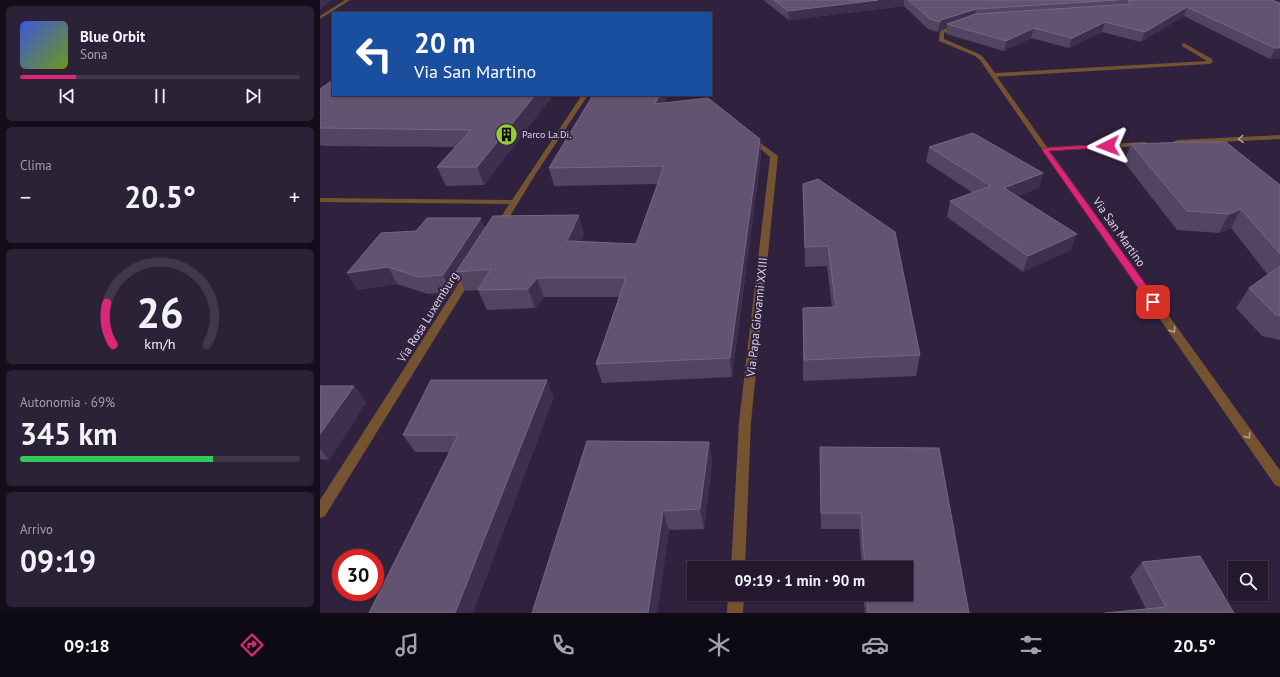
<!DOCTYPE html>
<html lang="it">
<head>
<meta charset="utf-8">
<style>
	body { margin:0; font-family:"PT Sans",sans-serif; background:#2c2237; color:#f1f3f6; height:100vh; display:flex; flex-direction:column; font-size:15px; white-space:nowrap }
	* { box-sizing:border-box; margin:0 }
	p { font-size:13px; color:#a3a0aa }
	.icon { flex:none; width:22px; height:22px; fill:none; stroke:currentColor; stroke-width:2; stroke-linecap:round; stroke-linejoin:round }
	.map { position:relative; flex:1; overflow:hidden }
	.panel { display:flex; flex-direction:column; gap:6px; padding:6px; background:#140e1a; width:320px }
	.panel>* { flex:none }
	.banner { position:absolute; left:12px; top:12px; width:380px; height:84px; border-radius:0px; box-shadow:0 1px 3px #0004,0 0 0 1px #41384b; background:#1a4fa0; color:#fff; overflow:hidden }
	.tools { position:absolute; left:908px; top:561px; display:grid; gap:8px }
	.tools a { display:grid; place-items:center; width:40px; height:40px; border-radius:0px; background:#24192f; box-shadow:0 1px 3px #0004,0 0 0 1px #41384b; font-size:20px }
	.speed { position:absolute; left:12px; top:549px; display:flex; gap:8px; font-size:20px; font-weight:700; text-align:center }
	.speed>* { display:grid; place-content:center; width:52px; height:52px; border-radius:50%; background:#24192f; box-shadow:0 1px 3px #0004,0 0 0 1px #41384b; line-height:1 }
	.speed .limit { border:6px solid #d22; background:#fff; color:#111 }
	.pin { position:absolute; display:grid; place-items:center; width:34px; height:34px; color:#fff; margin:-17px; border-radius:8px; box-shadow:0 2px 6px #0006 }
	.me { position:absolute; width:44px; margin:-22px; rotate:267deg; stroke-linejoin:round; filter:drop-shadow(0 0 3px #0008) }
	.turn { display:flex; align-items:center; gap:14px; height:84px; padding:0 16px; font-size:18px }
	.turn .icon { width:52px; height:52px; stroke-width:2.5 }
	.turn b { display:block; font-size:28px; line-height:34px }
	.big { font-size:30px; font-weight:800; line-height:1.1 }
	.panel .widget { flex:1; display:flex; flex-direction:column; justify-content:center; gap:6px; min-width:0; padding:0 14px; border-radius:6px; background:#2c2237 }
	.panel .dial { align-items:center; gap:0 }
	.dial svg { height:104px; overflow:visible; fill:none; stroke:#41384b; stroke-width:7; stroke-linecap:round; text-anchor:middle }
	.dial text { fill:#f1f3f6; stroke:none }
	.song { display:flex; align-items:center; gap:12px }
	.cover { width:48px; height:48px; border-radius:6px; background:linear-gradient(135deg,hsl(230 70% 55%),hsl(80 70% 35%)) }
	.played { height:4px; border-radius:2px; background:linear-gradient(90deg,#db2777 20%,#41384b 20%) }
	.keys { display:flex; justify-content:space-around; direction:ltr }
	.heat { display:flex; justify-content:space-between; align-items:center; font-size:22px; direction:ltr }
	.charge { height:6px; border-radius:3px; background:linear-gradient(90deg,#34c759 69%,#41384b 0) }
	.trip { position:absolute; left:367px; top:561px; width:226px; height:40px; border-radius:0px; background:#24192f; box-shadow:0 1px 3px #0004,0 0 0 1px #41384b; font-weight:800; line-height:40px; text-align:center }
	.tabs { display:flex; height:64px; justify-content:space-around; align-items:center; background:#0e0a13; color:#a3a0aa }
	.tabs .icon { width:28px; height:28px }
	.tabs .on { color:#db2777 }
	.tabs b { font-size:18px; color:#f1f3f6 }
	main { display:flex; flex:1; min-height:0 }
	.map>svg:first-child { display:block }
</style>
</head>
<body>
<main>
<section class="panel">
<div class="widget">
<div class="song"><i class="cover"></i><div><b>Blue Orbit</b><p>Sona</p></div></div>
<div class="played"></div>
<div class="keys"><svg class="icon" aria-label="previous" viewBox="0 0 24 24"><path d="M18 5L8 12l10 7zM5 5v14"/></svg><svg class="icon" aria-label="pause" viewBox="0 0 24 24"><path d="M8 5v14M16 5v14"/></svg><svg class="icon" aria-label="next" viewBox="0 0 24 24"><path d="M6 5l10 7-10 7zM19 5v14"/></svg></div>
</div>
<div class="widget"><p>Clima</p>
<div class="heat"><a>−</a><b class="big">20.5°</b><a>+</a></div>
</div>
<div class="widget dial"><svg viewBox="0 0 100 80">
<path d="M14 69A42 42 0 1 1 86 69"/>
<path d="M14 69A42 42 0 0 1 9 37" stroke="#db2777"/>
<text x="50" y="56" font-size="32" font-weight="700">26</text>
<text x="50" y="72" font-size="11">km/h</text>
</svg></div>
<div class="widget"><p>Autonomia · 69%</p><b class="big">345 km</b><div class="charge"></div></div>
<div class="widget"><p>Arrivo</p><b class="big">09:19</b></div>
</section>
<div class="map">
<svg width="960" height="613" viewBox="0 0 960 613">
	<rect width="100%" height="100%" fill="#30213f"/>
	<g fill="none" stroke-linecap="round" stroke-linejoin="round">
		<!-- lane -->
		<polygon fill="#745331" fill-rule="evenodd" points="636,24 640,25 624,33 624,39 659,54 664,58 675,73 887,61 862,46 862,44 864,43 892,59 893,62 890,64 673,77 671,76 660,60 655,56 619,41 620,31"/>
		<!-- street -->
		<g fill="#745331" fill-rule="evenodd">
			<polygon points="25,0 30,0 0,19 0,16"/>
			<polygon points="671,74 675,74 727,147 826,142 827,144 823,146 730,151 960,470 960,487 955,485 671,76"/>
			<polygon points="262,95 268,95 215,175 182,229 179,230 175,227 189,204 0,202 0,198 192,200"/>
			<polygon points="960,135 960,139 857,144 853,142 857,140"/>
			<polygon points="431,136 458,156 431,422 425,568 411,568 419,422 450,157 429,139 429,137"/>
			<polygon points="149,272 154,275 5,516 0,518 0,500 144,275"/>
			<polygon points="408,594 424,594 423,613 407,613"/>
		</g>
	</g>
	<!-- wall -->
	<g fill="#534462">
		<polygon points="443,0 952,0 960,58 950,59 864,16 821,42 782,32 749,48 711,38 684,51 626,34 627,27 620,30 618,32 608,29 584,6 469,20"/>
		<polygon points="0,89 233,95 164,185 126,186 117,167 135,147 5,146 0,145"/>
		<polygon points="273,95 347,95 347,97 345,103 440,139 441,156 412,377 282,383 276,364 299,297 224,297 215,308 167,310 158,290 145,291 140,279 132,292 108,294 77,284 38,290 27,273 165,228 264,234 261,241 316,244 338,184 234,186 229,168"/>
		<polygon points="811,144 960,185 960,340 942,336 916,308 929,288 948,275 911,228 899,233 857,230 804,162"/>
		<polygon points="609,147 723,173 719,188 698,196 751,250 703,272 627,217 630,201 653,193 606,162"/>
		<polygon points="483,184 600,355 596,376 483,381 483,308 512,307 507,266 485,267"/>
		<polygon points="0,386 34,386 46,403 9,460 0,459"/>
		<polygon points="234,397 129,452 95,452 83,435"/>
		<polygon points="389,442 392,462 384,529 349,530 337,613 212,613"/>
		<polygon points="500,447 649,613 545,613 543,594 586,594 586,568 542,568 539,529 501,529 500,464"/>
		<polygon points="822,562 914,613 826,609 810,577"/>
	</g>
	<!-- shaded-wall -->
	<g fill="#3e2f4e">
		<polygon points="0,0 12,0 0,10"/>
		<polygon points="558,0 584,0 584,6 469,20 468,11"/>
		<polygon points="867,7 864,16 821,42 825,32"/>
		<polygon points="656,9 654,18 627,24 627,27 620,30 618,32 620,22 621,20"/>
		<polygon points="785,22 782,32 749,48 752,38"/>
		<polygon points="714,28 711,38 684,51 686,41"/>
		<polygon points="955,48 960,48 960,58 950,59"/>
		<polygon points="215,95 233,95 164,185 157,167"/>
		<polygon points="339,95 347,95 347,97 338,120 335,104"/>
		<polygon points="440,139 441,156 412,377 410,358"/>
		<polygon points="723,173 719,188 680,204 684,188"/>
		<polygon points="921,209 911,228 899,233 909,214"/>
		<polygon points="259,215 264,234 252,260 247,241"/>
		<polygon points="161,218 168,234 136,272 140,279 132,292 123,275"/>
		<polygon points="757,234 751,250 703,272 708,256"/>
		<polygon points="68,267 77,284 38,290 27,273"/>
		<polygon points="217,278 224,297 215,308 208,289"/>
		<polygon points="227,380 234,397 153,613 135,613"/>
		<polygon points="34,386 46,403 9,460 0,449 0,434"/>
		<polygon points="389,442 392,462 384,529 380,509"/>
		<polygon points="343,511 349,530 337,613 328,613"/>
	</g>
	<!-- building -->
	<g fill="#625471" stroke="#756884">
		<polygon points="454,0 558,0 468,11"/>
		<polygon points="588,0 797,0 656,9 621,20 620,22 610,19"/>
		<polygon points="808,0 952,0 960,3 960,48 955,48 867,7 825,32 785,22 752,38 714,28 686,41 627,24 656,14 811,4"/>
		<polygon points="13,80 13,95 215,95 157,167 117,167 151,130 0,128 0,89"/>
		<polygon points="273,95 339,95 335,104 388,98 440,139 410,358 276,364 306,278 217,278 208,289 158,290 171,269 136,272 173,216 259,215 247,241 316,244 344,166 229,168"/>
		<polygon points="653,133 723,173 684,188 757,234 708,256 630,201 671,186 609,147"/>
		<polygon points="870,142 906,142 960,185 960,254 921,209 909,214 867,211 811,144"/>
		<polygon points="498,179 575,232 600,355 484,360 483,308 516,307 508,246 485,247 483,184"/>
		<polygon points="107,218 161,218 123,275 99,277 68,267 27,273 61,233 96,231"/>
		<polygon points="960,266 960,316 956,315 929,288"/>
		<polygon points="111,380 227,380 135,613 49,613 138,435 83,435"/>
		<polygon points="0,386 34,386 0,434"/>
		<polygon points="267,441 389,442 380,509 343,511 328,613 212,613"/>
		<polygon points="500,447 619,448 649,613 548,613 547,594 586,594 586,568 545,568 541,513 501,513"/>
		<polygon points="880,556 914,613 785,613 846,607 822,562"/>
	</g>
	<!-- one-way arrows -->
	<defs><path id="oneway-chevron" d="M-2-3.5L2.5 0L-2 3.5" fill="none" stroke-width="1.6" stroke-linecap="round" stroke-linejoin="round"/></defs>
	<g stroke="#af9b97">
		<use href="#oneway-chevron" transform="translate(921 139) rotate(177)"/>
		<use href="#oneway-chevron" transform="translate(853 330) rotate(55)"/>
		<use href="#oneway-chevron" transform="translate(928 436) rotate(55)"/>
	</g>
	<!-- route -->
	<polygon fill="#db2777" stroke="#8e194d" points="788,144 790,145 790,147 729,151 837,300 838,302 837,305 830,305 722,150 725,148"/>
	<!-- icons -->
	<defs>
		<symbol id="building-disc" viewBox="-11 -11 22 22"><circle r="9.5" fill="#99cb35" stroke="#30213f"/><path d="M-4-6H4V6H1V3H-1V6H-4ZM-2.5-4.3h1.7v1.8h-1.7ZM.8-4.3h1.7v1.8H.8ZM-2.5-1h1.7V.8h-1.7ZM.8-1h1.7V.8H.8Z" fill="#111"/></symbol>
	</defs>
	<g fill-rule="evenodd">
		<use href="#building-disc" x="174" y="122" width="25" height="25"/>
	</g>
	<g text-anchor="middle" stroke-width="4" stroke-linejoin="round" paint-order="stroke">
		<!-- far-poi labels -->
		<g font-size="10" fill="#dfd6ea" stroke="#30213f" text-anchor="start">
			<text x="202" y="138">Parco La.Di.</text>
		</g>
		<!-- street labels -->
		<g font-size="12" fill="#dfd6ea" stroke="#30213f">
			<text transform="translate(799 232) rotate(55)" y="4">Via San Martino</text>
			<text transform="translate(108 317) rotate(-58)" y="4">Via Rosa Luxemburg</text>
			<text transform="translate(437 317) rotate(-84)" y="4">Via Papa Giovanni XXIII</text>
		</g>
	</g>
</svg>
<div class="tools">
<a><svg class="icon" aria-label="search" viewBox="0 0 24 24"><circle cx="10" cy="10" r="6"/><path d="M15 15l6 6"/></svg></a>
</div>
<div class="speed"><div class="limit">30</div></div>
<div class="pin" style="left:833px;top:302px;background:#d93025"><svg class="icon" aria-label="arrive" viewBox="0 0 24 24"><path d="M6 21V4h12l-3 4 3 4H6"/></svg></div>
<svg class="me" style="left:788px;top:146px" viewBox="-20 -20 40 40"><path d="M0-17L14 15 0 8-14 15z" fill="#db2777" stroke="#fff" stroke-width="4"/></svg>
<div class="trip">09:19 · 1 min · 90 m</div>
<div class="banner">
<div class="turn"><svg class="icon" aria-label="left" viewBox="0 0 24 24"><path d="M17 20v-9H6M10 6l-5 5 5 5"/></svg><div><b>20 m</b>Via San Martino</div></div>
</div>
</div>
</main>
<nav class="tabs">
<b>09:18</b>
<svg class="icon on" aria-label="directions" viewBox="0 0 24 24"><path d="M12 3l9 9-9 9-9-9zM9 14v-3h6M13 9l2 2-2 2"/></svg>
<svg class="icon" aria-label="music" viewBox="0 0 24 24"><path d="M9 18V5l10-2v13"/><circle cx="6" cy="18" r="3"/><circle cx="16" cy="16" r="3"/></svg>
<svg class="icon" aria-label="phone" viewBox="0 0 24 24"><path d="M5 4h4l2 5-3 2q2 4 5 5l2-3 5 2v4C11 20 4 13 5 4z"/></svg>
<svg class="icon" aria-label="climate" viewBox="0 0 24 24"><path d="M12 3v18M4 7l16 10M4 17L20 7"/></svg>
<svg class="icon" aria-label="car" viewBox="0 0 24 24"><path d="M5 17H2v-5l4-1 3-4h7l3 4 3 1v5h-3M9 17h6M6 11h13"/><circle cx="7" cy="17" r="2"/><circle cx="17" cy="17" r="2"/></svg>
<svg class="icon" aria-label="filters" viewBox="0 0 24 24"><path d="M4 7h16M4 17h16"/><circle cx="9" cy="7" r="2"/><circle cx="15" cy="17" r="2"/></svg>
<b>20.5°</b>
</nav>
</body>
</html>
